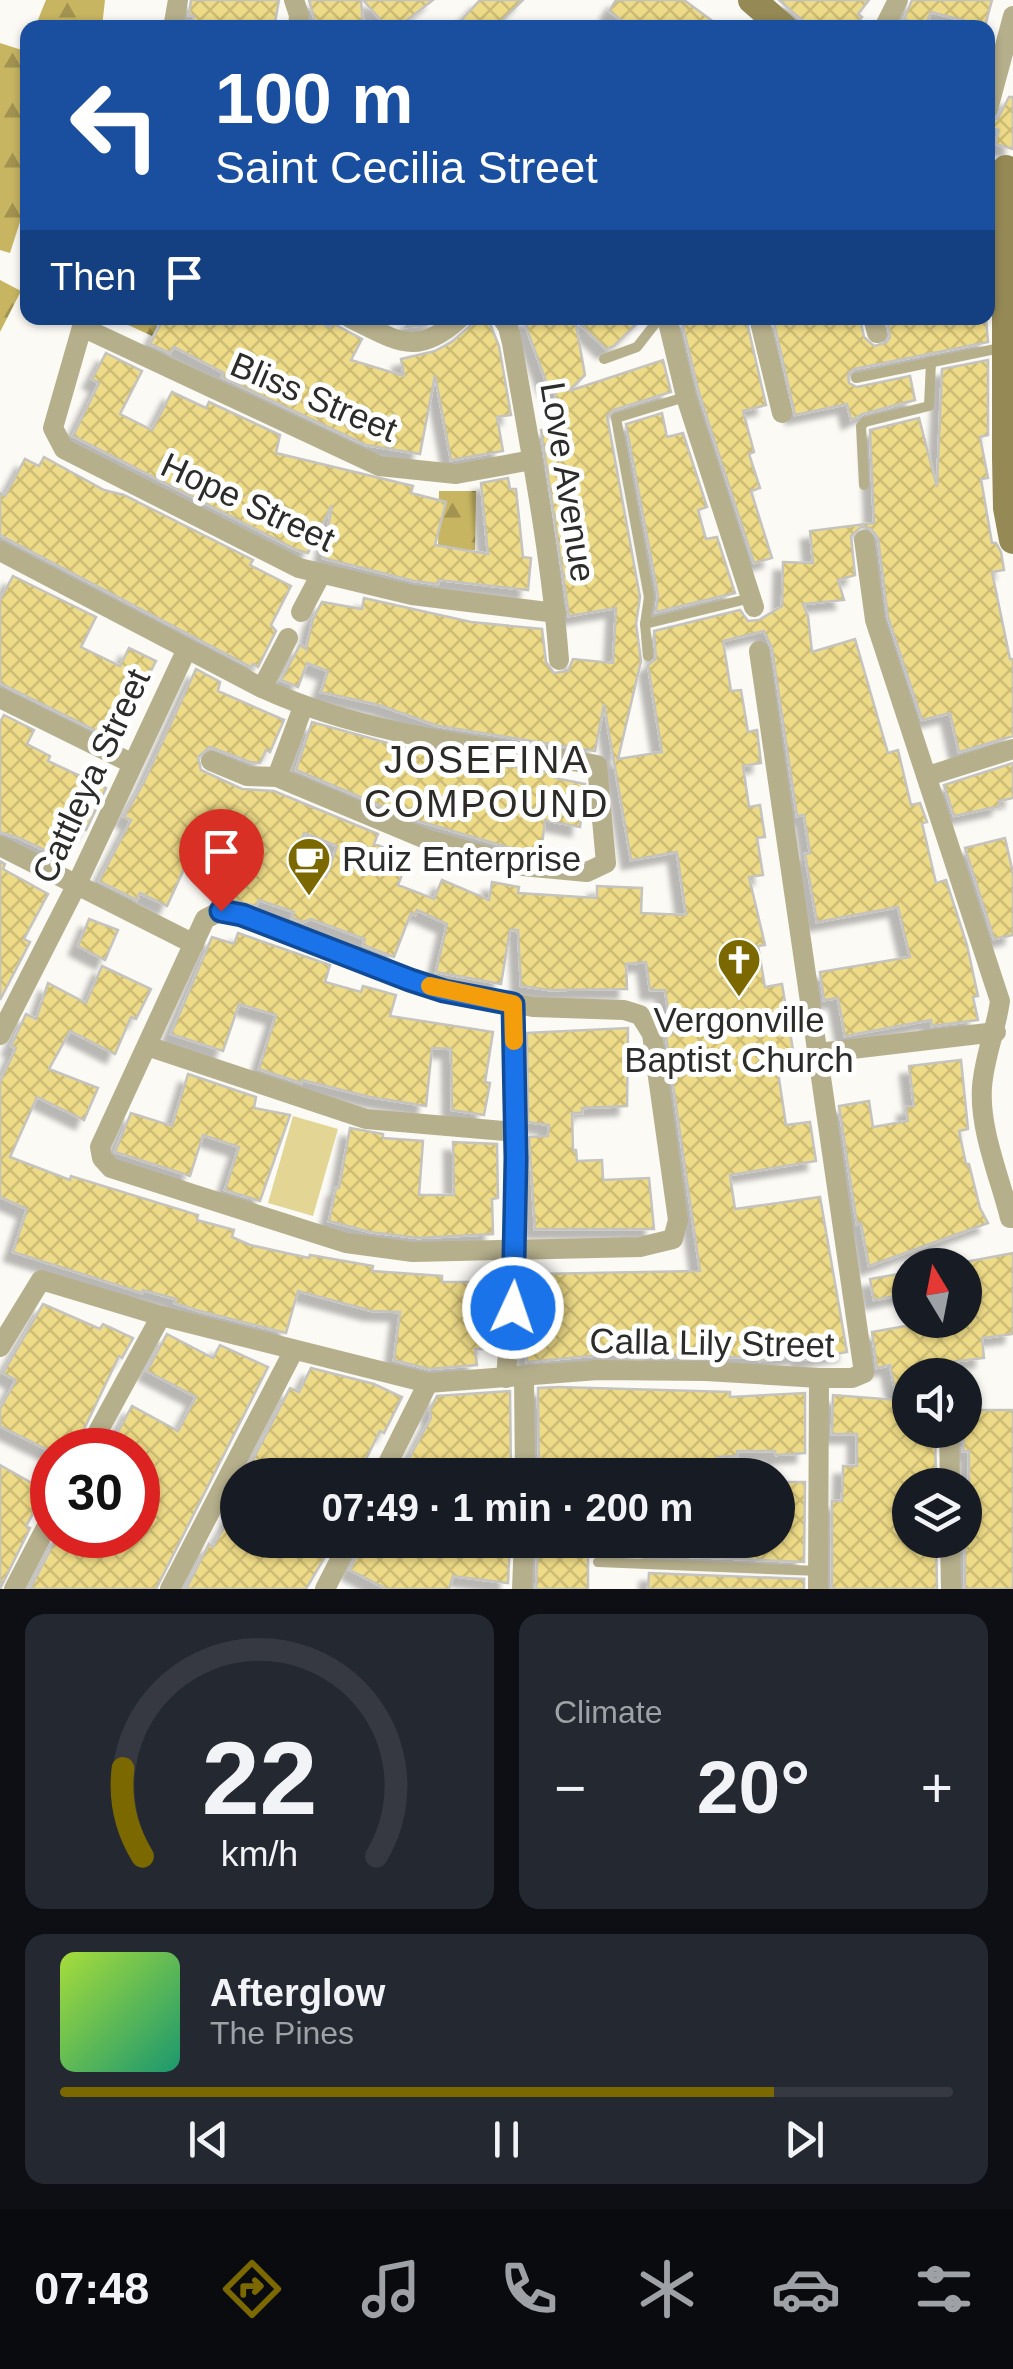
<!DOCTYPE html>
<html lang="en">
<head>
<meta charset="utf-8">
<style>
	body { margin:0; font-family:Helvetica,sans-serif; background:#242831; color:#f1f3f6; height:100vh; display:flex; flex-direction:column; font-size:38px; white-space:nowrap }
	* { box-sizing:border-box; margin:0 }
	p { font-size:32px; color:#9ea1a6 }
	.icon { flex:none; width:55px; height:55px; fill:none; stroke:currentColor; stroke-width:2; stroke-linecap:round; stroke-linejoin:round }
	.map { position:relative; height:1589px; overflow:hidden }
	.sheet { display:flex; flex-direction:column; gap:25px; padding:25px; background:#0d0f14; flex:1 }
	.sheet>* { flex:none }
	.hud { position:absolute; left:20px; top:20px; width:975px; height:305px; border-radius:20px; box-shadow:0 2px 8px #0004; background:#1a4fa0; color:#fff; overflow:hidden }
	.needle { width:65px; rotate:350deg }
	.tools { position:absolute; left:892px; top:1248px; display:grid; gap:20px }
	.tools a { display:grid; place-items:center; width:90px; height:90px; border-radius:50%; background:#171b24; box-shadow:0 2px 8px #0004; font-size:50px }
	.speed { position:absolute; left:30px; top:1428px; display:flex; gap:20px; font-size:50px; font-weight:700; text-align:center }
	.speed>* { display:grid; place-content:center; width:130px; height:130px; border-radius:50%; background:#171b24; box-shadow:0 2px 8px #0004; line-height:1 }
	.speed .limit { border:15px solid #d22; background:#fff; color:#111 }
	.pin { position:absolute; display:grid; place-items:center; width:85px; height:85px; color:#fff; margin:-102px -42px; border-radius:50% 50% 50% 0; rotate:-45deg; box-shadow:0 0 10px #0007 }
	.pin .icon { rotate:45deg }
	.me { position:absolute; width:110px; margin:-55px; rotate:3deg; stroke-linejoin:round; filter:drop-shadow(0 0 8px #0008) }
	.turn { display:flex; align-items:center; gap:35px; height:210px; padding:0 30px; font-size:45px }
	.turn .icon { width:130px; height:130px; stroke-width:2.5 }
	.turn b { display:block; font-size:70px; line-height:85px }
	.then { display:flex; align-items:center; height:95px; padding:0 30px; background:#0003; gap:20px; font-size:38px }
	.big { font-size:75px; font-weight:700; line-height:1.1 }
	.sheet .widget { flex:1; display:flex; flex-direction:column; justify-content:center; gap:15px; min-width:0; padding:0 35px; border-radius:20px; background:#242831 }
	.sheet .dial { align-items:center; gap:0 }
	.dial svg { height:260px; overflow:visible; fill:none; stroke:#363941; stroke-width:7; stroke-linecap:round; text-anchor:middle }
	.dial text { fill:#f1f3f6; stroke:none }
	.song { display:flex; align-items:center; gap:30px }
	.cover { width:120px; height:120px; border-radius:15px; background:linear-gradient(135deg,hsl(80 70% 55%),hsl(160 70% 35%)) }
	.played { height:10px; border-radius:5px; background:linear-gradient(90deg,#7b6900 80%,#363941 80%) }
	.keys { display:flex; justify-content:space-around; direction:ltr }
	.heat { display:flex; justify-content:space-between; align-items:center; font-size:55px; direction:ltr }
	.sheet .tiles { flex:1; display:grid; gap:25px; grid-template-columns:1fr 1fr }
	.widget:last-child { grid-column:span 2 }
	.trip { position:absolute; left:220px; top:1458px; width:575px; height:100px; border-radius:50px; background:#171b24; box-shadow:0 2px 8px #0004; font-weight:700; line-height:100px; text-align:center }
	.dock { display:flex; height:160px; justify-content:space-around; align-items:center; background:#090b0e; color:#9ea1a6 }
	.dock .icon { width:70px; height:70px }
	.dock .active { color:#7b6900 }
	.dock b { font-size:45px; color:#f1f3f6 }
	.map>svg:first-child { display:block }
</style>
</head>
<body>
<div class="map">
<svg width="1013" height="1589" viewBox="0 0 1013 1589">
	<defs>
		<pattern id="forest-firs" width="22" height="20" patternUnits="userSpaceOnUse" patternTransform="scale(2.5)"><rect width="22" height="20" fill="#c7b562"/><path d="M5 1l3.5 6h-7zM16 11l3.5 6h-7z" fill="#a29351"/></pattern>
		<pattern id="building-cross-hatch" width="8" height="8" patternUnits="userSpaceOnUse" patternTransform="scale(2.5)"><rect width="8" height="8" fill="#eedb87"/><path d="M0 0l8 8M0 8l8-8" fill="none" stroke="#ccbc75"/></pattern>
		<filter id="shadow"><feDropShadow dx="-9" dy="9" stdDeviation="2.5" flood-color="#0004"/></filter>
	</defs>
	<rect width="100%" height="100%" fill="#fbfaf5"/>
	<!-- green -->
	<polygon fill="#e3d594" points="293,1116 338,1129 313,1216 268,1203"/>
	<!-- forest -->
	<g fill="url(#forest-firs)">
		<polygon points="46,0 105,0 102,27 35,27"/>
		<polygon points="0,43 28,52 27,200 10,253 0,250"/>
		<polygon points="0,280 21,291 0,332"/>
		<polygon points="113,318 161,318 152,336"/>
		<polygon points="439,491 476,491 475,550 438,550"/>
	</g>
	<!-- building -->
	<g fill="url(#building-cross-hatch)" stroke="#c4c3be" stroke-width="2.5" fill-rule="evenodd" filter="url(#shadow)">
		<polygon points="191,0 279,0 274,28 192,28 194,16 189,15"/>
		<polygon points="309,0 361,0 363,28 317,28"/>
		<polygon points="363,0 433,0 397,28 388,28"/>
		<polygon points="480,0 523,0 494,28 454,28"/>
		<polygon points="616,0 684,0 722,28 632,28 609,11"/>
		<polygon points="779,0 869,0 858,14 862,17 854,28 811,28"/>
		<polygon points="912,0 992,0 985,26 931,12 924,28 904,19"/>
		<polygon points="1009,97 1013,97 1013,149 995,144 999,130 988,128 988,122 998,118"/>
		<polygon points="164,318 311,318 330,327 332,323 362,339 351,360 404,376 401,359 435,351 453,341 472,324 489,321 499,346 511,415 497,417 503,451 451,460 435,375 420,454 366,445 222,377 224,373 174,347 170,353 150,344"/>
		<polygon points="413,318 439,318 426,325 406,327"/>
		<path d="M523,318H643L614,346L606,349L575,319L585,375L569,391L663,360L671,392L613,410L607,416L640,597L636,624L641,661L618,759L662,752L648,665L656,659L654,631L740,610L748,621L759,620L782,606L783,562L813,563L810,531L874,523L870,430L919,418L937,487L942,369L988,360V435L980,437L988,478L981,479L992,543H996L1001,552L1004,570L992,572L1010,659H1013V736L959,752L950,713L922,720L888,617L878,538L870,528L861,527L851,536L855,575L838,580L844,600L803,604L808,616L812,652L855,639L888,753L898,750L911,805L920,803L927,822L922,823L936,883L946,880L967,945L978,996L973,997L978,1020L932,1026L931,1020L845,1036L838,998L824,1000L820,972L910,957L898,907L817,922L805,854L810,853L804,815L797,816L772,648L764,631L723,641L731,691L741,690L748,732L757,730L761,763L743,766L749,807L760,805L765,837L757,838L763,875L749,877L765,945L758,946L765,987L782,984L793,1050L775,1052L786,1125L810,1122L816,1161L730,1175L735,1209L820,1197L847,1352L801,1360V1354L760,1361L755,1357H674L673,1353L654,1355V1350L527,1362L525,1321L538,1320L535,1274L700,1271L666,1036L672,1035L665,990H650L646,962L626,964L627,989L549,990L521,986L518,930H510L501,984L436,972L447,924L417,910L415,915L411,913L394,957L363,945L365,939L311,919L303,922L292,918L294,912L259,900L256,906L222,898L244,850L208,836L196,861L189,858L167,906L140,893L137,900L99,881L131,820L124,817L144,782L196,669L220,682L218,691L284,720L270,752L266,750L260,763L250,762L210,747L198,757L201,770L242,789L274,791L378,834L374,844L409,857L398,885L434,899L442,880L489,900L492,882L519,887L518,893L597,898V886L642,888L641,913L686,915L677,852L631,860L604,704L595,751L438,726L379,705L321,692L328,671L307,663L298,687L281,680L300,645L306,649L313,619L322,602L362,609L364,598L471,622L542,629L546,662L554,673L568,671L573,659L613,663L616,608L569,616L541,430L561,426L554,386L548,387ZM304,833L337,846L326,877L292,864Z"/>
		<polygon points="681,318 746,318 766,405 743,411 754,452 749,454 760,488 751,491 772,558 754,563 699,393"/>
		<polygon points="773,318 828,318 829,324 860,318 864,337 874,346 886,343 890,337 887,318 986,318 988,342 854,369 848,374 849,383 857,387 910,376 915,400 863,414 851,420 847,404 795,415"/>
		<polygon points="106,353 142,371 120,414 152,430 172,392 206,408 209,402 280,435 276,453 413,486 411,493 446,502 435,545 488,554 481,483 508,478 510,489 516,489 523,557 531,558 528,590 439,580 438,584 414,581 323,558 332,505 308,553 297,550 73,436 99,383 92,379"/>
		<polygon points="662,413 667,437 683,433 707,507 698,510 706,539 717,537 735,593 656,612 658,595 626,424"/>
		<polygon points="44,457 104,490 124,495 253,560 250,565 291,586 271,625 276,631 258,667 253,664 251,667 0,535 0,493 5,496 25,459 39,466"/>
		<polygon points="13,576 96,617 81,647 120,666 129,648 156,661 130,711 124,708 109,737 0,683 0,600"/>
		<polygon points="4,715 34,730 27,744 50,756 48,761 106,788 86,830 77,826 62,858 19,838 0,832 0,722"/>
		<polygon points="312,722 431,755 556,773 555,778 585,784 580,827 545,820 541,854 524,852 415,820 296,770"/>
		<polygon points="1013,763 1013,798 999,801 1000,806 954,816 944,785"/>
		<polygon points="1005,838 1013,873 1013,935 994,939 965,848"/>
		<polygon points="0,861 5,864 3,869 48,894 24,939 30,942 0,1000"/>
		<polygon points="89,919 118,930 105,960 78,946"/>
		<polygon points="238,933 330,965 325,982 361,992 363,986 396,995 390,1016 493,1032 485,1082 490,1083 484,1115 452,1110 451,1049 432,1048 426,1106 370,1097 302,1080 301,1083 259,1069 276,1015 239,1004 223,1051 171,1034 212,937 234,944"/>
		<polygon points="102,966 151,989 136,1019 131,1017 115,1054 70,1031 49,1069 98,1088 84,1120 37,1097 10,1157 70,1180 71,1176 198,1215 197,1220 234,1230 232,1237 250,1245 309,1258 310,1255 373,1266 372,1271 442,1276 442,1282 485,1282 485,1349 475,1349 477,1365 429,1369 394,1360 400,1312 372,1311 298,1291 286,1333 196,1310 175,1303 176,1299 143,1290 142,1293 13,1252 27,1209 0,1197 0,1082 16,1048 11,1046 26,1014 36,1019 48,983 86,1003"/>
		<polygon points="628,1028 627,1106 582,1108 582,1113 572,1113 573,1150 576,1150 577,1161 602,1160 603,1180 649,1178 654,1229 535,1229 529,1137 548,1136 549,1125 528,1122 527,1033"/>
		<polygon points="961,1060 968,1129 959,1131 966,1164 969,1164 980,1208 988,1223 869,1266 861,1223 857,1224 839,1106 869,1101 873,1127 908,1121 906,1107 914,1106 909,1066"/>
		<polygon points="188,1074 256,1097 254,1108 290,1115 260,1201 225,1190 239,1147 203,1135 190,1176 115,1152 131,1113 172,1126"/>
		<polygon points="350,1128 383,1134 383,1138 423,1141 419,1195 454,1195 453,1142 497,1144 498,1198 492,1199 493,1234 418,1238 370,1232 329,1221 336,1188 339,1188"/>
		<polygon points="1013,1253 1013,1334 982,1338 984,1358 932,1364 934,1375 910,1375 910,1430 935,1430 936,1485 910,1485 910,1540 936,1540 937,1589 832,1589 832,1501 842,1501 843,1466 857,1466 857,1434 832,1434 833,1395 897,1400 890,1365 877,1368 872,1332 939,1320 965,1320 965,1262"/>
		<polygon points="910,1272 910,1293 874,1300 870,1279"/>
		<polygon points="43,1304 100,1329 103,1324 133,1338 122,1358 119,1356 74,1450 48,1450 0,1426 0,1409 16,1380 3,1373"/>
		<polygon points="167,1334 213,1358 220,1345 268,1367 156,1589 30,1589 58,1535 138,1535 138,1450 108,1450 132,1406 178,1431 196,1397 147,1371"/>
		<polygon points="311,1368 374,1384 402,1397 384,1433 380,1431 358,1475 245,1475 290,1388 299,1392"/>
		<polygon points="558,1387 730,1392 730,1397 805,1393 805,1453 776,1455 775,1451 737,1451 737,1456 718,1457 718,1475 539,1474 538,1388"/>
		<polygon points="510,1391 511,1474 400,1475 431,1418 430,1410 437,1396"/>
		<polygon points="965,1410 1013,1410 1013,1589 965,1589 965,1486 969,1486 969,1451 963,1451"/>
		<polygon points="0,1465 46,1491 26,1526 30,1528 0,1589"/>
		<polygon points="778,1482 805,1482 804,1562 651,1555 652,1540 778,1540"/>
		<polygon points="238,1503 238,1540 335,1540 306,1589 186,1589 209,1544 213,1547"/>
		<polygon points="364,1540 510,1540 508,1583 453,1576 449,1589 387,1589 350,1570"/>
		<polygon points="538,1540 588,1540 588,1589 536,1589"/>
		<polygon points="649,1573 804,1579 804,1589 648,1589"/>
	</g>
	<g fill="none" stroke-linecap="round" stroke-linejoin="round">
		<!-- lane -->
		<g stroke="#b6af8c" stroke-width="10">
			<polyline points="604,359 637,347 658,320"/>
			<polyline points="856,378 1005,347"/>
			<polyline points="864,485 861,426 865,422 929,406 931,362"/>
			<polyline points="645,624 751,598"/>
			<polyline points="648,656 645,624 649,597 616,418 685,397"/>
			<polyline points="598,1562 819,1571"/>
		</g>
		<!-- street -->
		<g stroke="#b6af8c" stroke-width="20">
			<polyline points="294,0 299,15 298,28"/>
			<polyline points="173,28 178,0"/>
			<polyline points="884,28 898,0"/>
			<polyline points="988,109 1013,16"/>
			<path d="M350,318C398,341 416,358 460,318"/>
			<path d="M502,318L508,327L512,343C530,448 551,554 559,660"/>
			<polyline points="667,318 686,397 754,607"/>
			<polyline points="759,318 782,413"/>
			<polyline points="873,318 877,333"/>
			<polyline points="532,460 456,474 379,466 82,327 53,428 64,449 299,568 412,595 556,613"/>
			<path d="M864,540L875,620L1000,1001C996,1030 984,1058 982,1087C979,1129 1000,1178 1010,1218H1013"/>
			<polyline points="0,551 262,688 288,638"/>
			<polyline points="301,612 321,574"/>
			<polyline points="0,698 131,763"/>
			<path d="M211,761L247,776L277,777L428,840L522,866L587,872L606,863L597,765C485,747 366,736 262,688"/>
			<polyline points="928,776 1013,749"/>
			<polyline points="277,777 303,707"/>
			<polyline points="0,846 194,944"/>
			<polygon points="221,911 242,915 375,968 445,991 533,1007 624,1010 640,1015 652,1034 678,1220 673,1239 640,1247 413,1252 346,1243 111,1168 102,1158 100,1147 205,919"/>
			<polyline points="0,1035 76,886 186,651"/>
			<polyline points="147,1046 366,1119 515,1132"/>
			<polyline points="818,1053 996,1032"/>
			<polyline points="0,1347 41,1280 161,1316 428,1383 598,1370 706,1371 819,1378 852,1378 864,1373 759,651"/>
			<polyline points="524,1377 525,1475"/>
			<polyline points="506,1378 516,1249 513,1004"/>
			<polyline points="949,1430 950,1485"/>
			<polyline points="88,1450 161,1316"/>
			<polyline points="382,1475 428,1383"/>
			<polyline points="950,1540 951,1589"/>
			<polyline points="14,1589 52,1516"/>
			<polyline points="170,1589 294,1350"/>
			<polyline points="325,1589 350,1540"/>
			<polyline points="522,1589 524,1540"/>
			<polyline points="818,1589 819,1378"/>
		</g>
		<!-- secondary -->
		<g stroke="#958a56" stroke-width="28">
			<polyline points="752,0 784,28"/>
			<polyline points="1006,169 1006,458 1007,508 1013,540"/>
		</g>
	</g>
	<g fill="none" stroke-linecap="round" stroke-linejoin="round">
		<defs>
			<polyline id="route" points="221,911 242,915 410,980 444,991 513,1004 516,1158 513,1308"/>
		</defs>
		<!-- route casing -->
		<use href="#route" stroke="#114b97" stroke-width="25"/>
		<!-- route -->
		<use href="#route" stroke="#1a73e8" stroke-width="18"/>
		<!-- slow -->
		<polyline stroke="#f59e0b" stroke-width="18" points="430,986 513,1004 514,1041"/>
	</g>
	<!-- icons -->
	<defs>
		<symbol id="cafe-pin" viewBox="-11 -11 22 30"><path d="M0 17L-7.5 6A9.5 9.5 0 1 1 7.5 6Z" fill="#7b6900" stroke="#fff"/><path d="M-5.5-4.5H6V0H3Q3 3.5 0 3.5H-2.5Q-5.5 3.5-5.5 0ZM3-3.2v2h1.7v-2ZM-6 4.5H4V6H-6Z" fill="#fff"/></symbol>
		<symbol id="church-pin" viewBox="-11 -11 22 30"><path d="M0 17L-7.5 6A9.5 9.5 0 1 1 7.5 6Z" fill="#7b6900" stroke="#fff"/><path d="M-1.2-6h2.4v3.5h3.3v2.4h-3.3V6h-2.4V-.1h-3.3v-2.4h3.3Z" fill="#fff"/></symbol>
	</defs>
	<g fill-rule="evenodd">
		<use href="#cafe-pin" x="284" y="834" width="50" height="68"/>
		<use href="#church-pin" x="714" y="935" width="50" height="68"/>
	</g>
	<g text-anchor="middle" stroke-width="10" stroke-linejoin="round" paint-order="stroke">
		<!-- street labels -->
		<g font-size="35" fill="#2c2c2a" stroke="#fff">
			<text transform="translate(314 397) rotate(23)" y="12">Bliss Street</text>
			<text transform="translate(568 482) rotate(81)" y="12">Love Avenue</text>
			<text transform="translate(248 502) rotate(25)" y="12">Hope Street</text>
			<text transform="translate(91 776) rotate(-65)" y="12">Cattleya Street</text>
			<text transform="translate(712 1343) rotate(1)" y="12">Calla Lily Street</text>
		</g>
		<!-- poi labels -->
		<g font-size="35" fill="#2c2c2a" stroke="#fff" text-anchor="start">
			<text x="342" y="871">Ruiz Enterprise</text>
			<text x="739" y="1032" text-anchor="middle">Vergonville<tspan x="739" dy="40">Baptist Church</tspan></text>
		</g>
		<!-- neighbourhood labels -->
		<g font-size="38" letter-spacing="2.5" fill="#2c2b28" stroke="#fff">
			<text x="487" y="773">JOSEFINA<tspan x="487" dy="44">COMPOUND</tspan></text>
		</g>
	</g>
</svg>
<div class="tools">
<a><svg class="needle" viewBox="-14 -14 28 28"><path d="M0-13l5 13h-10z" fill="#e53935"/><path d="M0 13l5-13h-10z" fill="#9ea1a6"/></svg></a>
<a><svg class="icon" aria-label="sound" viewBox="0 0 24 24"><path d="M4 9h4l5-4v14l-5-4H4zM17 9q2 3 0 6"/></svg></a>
<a><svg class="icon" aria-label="layers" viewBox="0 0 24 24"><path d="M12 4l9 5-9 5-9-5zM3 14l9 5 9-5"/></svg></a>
</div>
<div class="speed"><div class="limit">30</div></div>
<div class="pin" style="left:221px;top:911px;background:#d93025"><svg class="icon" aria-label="arrive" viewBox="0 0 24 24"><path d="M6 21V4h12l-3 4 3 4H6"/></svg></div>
<svg class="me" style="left:513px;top:1308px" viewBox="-20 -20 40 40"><circle r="17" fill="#1a73e8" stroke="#fff" stroke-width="3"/><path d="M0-11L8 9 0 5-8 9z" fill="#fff"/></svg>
<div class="trip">07:49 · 1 min · 200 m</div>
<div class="hud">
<div class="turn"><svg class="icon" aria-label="left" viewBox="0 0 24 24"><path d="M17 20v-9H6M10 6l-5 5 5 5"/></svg><div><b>100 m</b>Saint Cecilia Street</div></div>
<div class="then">Then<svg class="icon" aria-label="arrive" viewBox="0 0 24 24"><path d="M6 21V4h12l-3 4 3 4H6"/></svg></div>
</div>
</div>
<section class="sheet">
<div class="tiles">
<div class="widget dial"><svg viewBox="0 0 100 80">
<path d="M14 69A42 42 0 1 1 86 69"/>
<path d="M14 69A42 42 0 0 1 8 42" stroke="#7b6900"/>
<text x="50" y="56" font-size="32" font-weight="700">22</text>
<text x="50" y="72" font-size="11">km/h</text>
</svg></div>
<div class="widget"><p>Climate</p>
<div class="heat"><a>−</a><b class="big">20°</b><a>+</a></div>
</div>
<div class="widget">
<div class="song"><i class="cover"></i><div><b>Afterglow</b><p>The Pines</p></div></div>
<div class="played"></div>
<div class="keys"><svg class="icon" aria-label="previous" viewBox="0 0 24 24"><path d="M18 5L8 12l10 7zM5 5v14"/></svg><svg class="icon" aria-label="pause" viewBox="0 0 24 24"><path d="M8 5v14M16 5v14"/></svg><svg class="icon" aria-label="next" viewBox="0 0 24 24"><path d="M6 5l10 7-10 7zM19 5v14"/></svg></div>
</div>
</div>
</section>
<nav class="dock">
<b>07:48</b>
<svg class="icon active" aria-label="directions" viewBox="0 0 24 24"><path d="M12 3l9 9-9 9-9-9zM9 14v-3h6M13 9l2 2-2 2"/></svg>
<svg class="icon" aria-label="music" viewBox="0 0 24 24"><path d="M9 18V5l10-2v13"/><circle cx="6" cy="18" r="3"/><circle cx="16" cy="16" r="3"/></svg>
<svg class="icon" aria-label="phone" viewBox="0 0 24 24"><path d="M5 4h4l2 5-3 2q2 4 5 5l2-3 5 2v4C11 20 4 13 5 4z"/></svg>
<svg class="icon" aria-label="climate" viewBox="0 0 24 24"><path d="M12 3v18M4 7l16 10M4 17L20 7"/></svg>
<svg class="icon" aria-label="car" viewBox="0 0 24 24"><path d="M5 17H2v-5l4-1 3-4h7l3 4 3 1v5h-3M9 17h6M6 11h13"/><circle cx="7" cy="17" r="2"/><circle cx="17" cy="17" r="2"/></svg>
<svg class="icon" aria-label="filters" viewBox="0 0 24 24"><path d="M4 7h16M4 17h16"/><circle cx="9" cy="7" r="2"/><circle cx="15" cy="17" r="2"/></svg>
</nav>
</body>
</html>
